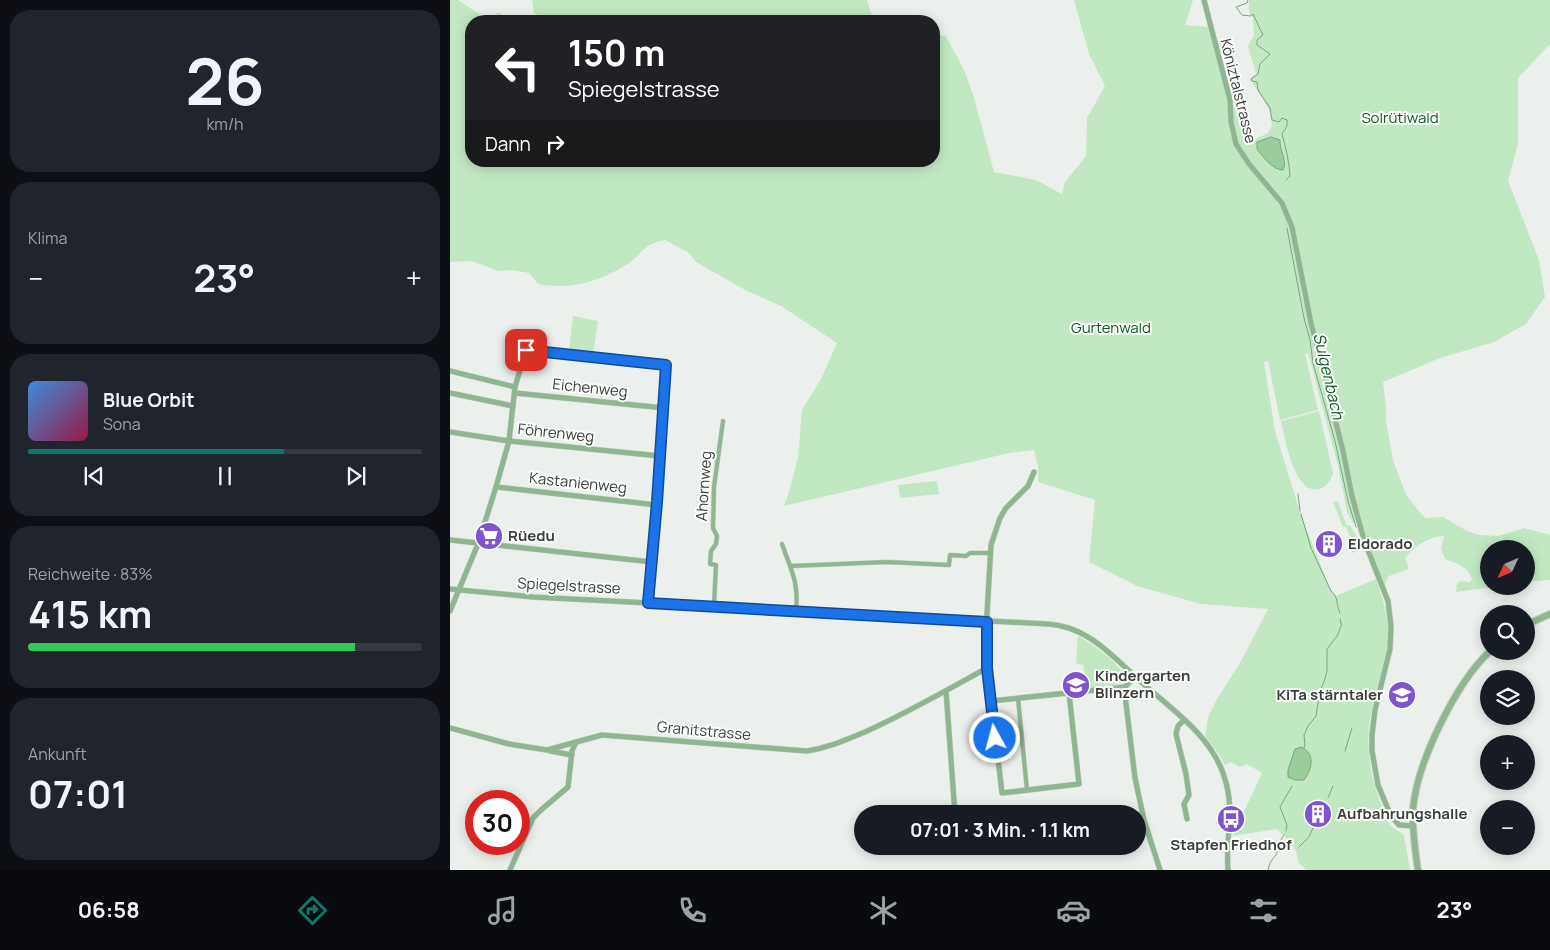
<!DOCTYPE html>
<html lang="de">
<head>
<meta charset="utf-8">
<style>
	body { margin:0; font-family:Manrope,sans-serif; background:#20242c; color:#f1f3f6; height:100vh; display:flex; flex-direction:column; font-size:19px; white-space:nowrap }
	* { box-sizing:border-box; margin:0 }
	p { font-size:16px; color:#9ea1a6 }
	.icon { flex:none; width:28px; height:28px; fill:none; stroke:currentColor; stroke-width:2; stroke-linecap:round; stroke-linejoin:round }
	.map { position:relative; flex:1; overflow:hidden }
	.side { display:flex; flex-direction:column; gap:10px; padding:10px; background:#0d0f14; width:450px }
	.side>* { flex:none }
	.guide { position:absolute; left:15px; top:15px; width:475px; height:152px; border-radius:20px; box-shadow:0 2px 12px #0003; background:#202124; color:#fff; overflow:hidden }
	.needle { width:32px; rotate:226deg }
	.controls { position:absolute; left:1030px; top:540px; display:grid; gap:10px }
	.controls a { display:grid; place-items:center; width:55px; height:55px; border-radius:50%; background:#171b24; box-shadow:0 2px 12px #0003; font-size:25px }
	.speed { position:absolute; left:15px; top:790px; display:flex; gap:10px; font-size:25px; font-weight:700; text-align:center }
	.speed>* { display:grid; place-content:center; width:65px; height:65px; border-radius:50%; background:#171b24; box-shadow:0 2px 12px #0003; line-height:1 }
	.speed .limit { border:8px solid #d22; background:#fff; color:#111 }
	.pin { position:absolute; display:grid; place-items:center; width:42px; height:42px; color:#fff; margin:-21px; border-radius:10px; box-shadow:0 2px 8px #0006 }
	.me { position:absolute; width:55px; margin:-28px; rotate:353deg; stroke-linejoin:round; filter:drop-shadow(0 0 4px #0008) }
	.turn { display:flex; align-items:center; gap:18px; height:105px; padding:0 20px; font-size:22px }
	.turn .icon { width:65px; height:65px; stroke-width:2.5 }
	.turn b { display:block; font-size:35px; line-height:42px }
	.then { display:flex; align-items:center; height:48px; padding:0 20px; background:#0003; gap:10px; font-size:19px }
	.big { font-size:38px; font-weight:700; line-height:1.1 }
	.side .widget { flex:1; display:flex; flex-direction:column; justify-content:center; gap:8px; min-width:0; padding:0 18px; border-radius:20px; background:#20242c }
	.side .dial { align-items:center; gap:0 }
	.dial b { font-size:65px; line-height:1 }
	.song { display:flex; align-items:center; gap:15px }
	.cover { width:60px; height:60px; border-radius:8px; background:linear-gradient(135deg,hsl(210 70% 55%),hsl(340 70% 35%)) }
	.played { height:5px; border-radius:2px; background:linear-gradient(90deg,#0f766e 65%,#363941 65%) }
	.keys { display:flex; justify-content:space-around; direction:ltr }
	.heat { display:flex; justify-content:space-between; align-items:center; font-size:28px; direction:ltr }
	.charge { height:8px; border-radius:4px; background:linear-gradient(90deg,#34c759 83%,#363941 0) }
	.trip { position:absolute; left:404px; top:805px; width:292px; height:50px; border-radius:25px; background:#171b24; box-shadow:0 2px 12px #0003; font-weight:700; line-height:50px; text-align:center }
	.tabs { display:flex; height:80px; justify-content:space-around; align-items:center; background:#090b0e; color:#9ea1a6 }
	.tabs .icon { width:35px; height:35px }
	.tabs .on { color:#0f766e }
	.tabs b { font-size:22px; color:#f1f3f6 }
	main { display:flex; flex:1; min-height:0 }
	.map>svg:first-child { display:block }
</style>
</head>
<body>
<main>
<section class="side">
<div class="widget dial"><b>26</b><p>km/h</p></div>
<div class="widget"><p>Klima</p>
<div class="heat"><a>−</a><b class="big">23°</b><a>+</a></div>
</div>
<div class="widget">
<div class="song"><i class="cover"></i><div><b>Blue Orbit</b><p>Sona</p></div></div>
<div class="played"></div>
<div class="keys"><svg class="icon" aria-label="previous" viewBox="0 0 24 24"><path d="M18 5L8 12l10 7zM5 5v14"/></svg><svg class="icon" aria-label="pause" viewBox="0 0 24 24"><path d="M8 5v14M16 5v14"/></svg><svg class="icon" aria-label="next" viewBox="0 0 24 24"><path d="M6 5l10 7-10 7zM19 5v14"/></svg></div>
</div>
<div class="widget"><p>Reichweite · 83%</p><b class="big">415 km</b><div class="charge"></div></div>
<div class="widget"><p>Ankunft</p><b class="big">07:01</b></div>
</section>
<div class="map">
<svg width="1100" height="870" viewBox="0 0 1100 870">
	<rect width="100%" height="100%" fill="#ecf0ec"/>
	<!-- green -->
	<g fill="#c2e8c3" fill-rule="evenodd">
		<path d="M0,0H8L40,21L47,13H51V21H21V161H484V36H496L514,70L523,94L544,172L586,180L612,194L615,182L636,156L637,118L655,86L639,54L624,0H743L735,25L760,27L780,100L786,111L791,129L799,138L803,140L818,133L822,126L819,109L800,79L806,74L798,46L804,36L803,18L799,12V0H1100V44L1068,78V144L1058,181L1089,260L1095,297L1076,324L1044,342L990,358L933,382L936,408V421L943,460L956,495L973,516L977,518L993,517L1017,531L1030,535L1048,536L1074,528L1100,535V580L1076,582V549H1039V586H1049L1006,592L1007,583L1011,581L1019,582L1022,580C1020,567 1005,563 995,559L991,549L994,536C979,536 964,547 955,558L959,569L939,576L935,585L909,523H903L897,512L888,466L858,353L855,354L868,410L830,420L818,361L814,362L825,431L851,515L880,589L886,596L926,579C933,599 939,617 938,638C936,662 927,685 922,709C914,742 920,778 933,809C935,815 937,822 941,826C945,830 950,831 954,835L960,870H856L848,862C848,847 837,839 827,829L783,836L784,811L793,814L812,773L797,764L790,767L781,762L775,765L768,753L755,736L758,717L767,699L790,663L818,609L751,604L687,586L639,562L645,500L588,482V466L584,450L559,453L334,506L338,495L348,458L352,410L371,379L387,343L331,306L297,291L246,262L239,253L215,240C211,241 205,242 200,245C194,248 189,255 183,260C156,280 121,291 88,284L79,273L62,270L48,271L22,261L0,262ZM821,137L829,140L830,149L836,162L825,168C817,161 805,153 808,142Z"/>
		<polygon points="82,0 417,0 422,16 429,21 84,21 85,16 90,17 90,15 84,14"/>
		<polygon points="123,316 148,321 143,355 119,352"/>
		<path d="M869,411L883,473C881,480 876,488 869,489C844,495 835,438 831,421Z"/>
		<polygon points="487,481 489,494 450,498 448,485"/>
		<polygon points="886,501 888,502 897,526 900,525 909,541 912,549 902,553 900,550 905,548 896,527 893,527 883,502"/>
		<path d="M628,636C642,644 666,660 674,675L673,683L637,688L633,665L626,664Z"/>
	</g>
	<!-- water -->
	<g fill="#99ce9c" stroke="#7da27f">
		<path d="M821,137L830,140C829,151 838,160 833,170C823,170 813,157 807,149V142Z"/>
		<path d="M851,747C866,754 862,769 854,780H845L838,777V770L845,749Z"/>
	</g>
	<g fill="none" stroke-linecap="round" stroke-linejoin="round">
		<!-- stream -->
		<g stroke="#7da27f" stroke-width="1">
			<path d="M798,0L797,3L786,7L792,15L800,16L803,14L813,35L807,40V45L820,54L810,64L808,74L801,79L802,81L807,82L808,90L820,108L822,120L829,122L832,118L837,120V126L832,134C836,148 839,161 840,176L836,180"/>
			<polyline points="837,228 854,318 860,340 863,363 885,441 898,501 906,527"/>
			<polyline points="848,494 850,511"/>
			<path d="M851,514L861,548L881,591C889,597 886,606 890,613"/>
			<polyline points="890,619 891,624"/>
			<polyline points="854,748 855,745 854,735 858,726 866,716 870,691 875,679 877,671 877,649 887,636 892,624"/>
			<polyline points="895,751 902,728"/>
			<polyline points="878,798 883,786"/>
			<polyline points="836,831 837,825 830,807 842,786"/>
			<polyline points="849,847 859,837 863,828"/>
			<path d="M818,870C821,857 824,860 828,851C831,845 828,843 834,835"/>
		</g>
		<defs>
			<g id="pedestrian">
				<path d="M332,544C341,570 349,582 346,611"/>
				<polyline points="341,566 437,562 499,565 500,555 516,556 520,553 541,553"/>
				<polyline points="264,606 266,565 260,564 261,551 266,544 267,536 263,528 264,487 273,421"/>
				<polyline points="568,698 577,790"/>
			</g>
			<g id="minor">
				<polyline points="754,0 780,100 781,122 786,144 799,164 832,203 842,227 861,323 893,451 902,496 914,540 938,601 941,626 940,649 925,710 922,735 922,751 928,785 941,816 949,825 963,826"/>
				<polyline points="0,371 65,387"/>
				<polyline points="0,393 63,406"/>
				<polyline points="65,393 214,408"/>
				<polyline points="0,432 59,441 210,456"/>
				<polyline points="584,472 578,486 556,508 550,518 541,545 537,614 537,661 552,793 629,784 619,693"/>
				<polyline points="46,487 207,505"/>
				<polyline points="0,540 202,562"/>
				<path d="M0,589L83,597L598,624C613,625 625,629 638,637C657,648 673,666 690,681C720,708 761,735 774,776C786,811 775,836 778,870"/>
				<polyline points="0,611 28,544 46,487 59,441 65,387 76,350 216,365 207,502 198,603"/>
				<polyline points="685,676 675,687 675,695 685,778 694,820 710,870"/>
				<polyline points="496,691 505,814"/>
				<polyline points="541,701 675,687"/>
				<polyline points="734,720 728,726 726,734 736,774 739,795 734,804 737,819"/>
				<path d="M0,728L59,744L97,750L152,735L357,751C378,748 395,740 415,732C457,713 497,690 537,668"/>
				<polyline points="100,751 122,755"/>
				<polyline points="508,846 509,849"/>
				<polyline points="60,870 83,818 91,810 118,787 122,751 126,742"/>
			</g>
			<g id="tertiary">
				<polyline points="1076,625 1100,614"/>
				<path d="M968,870C965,850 962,829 963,809C967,762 1006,683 1040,651"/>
			</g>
		</defs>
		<!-- pedestrian casing -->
		<use href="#pedestrian" stroke="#c9ccc9" stroke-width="5"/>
		<!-- minor casing -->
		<use href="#minor" stroke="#c9ccc9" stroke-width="6"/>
		<!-- tertiary casing -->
		<use href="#tertiary" stroke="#c9ccc9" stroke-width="8"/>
		<!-- pedestrian -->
		<use href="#pedestrian" stroke="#90b691" stroke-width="4"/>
		<!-- minor -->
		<use href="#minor" stroke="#90b691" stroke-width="5"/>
		<!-- tertiary -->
		<use href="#tertiary" stroke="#90b691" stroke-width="6"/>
	</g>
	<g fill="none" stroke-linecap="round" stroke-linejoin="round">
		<defs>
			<polyline id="route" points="76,350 216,365 207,502 198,603 537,622 537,668 545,738"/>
		</defs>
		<!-- route casing -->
		<use href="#route" stroke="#114b97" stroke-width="12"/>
		<!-- route -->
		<use href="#route" stroke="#1a73e8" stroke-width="9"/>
	</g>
	<!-- icons -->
	<defs>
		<symbol id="supermarket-disc" viewBox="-11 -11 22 22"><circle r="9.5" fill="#7f55ce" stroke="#fafdfa"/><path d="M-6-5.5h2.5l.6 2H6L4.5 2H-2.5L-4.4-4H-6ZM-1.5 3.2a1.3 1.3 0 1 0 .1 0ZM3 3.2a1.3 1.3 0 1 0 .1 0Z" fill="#fff"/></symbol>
		<symbol id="building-disc" viewBox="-11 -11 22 22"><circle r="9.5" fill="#7f55ce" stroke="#fafdfa"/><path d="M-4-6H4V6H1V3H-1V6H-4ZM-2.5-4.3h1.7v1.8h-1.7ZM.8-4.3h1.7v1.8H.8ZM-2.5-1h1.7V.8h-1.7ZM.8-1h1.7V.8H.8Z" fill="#fff"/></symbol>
		<symbol id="school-disc" viewBox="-11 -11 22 22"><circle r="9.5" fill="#7f55ce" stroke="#fafdfa"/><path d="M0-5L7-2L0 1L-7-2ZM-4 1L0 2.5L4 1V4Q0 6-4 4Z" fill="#fff"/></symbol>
		<symbol id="bus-disc" viewBox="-11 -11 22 22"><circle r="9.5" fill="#7f55ce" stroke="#fafdfa"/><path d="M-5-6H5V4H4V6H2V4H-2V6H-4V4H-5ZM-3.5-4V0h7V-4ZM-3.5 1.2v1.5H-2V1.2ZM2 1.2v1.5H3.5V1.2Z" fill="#fff"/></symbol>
	</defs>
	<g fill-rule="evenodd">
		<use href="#supermarket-disc" x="23" y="520" width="32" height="32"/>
		<use href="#building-disc" x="863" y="528" width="32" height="32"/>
		<use href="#school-disc" x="610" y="669" width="32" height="32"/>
		<use href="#school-disc" x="936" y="679" width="32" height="32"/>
		<use href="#building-disc" x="852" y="798" width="32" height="32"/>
		<use href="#bus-disc" x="765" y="803" width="32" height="32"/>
	</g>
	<g text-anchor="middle" stroke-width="4" stroke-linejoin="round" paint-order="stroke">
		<!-- street labels -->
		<g font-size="15" fill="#3c3d3c" stroke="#fafdfa">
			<text transform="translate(788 91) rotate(76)" y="5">Köniztalstrasse</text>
			<text transform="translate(140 388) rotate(6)" y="5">Eichenweg</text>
			<text transform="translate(106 433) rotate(6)" y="5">Föhrenweg</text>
			<text transform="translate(128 483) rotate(6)" y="5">Kastanienweg</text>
			<text transform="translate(254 486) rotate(-86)" y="5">Ahornweg</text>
			<text transform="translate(119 586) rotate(3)" y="5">Spiegelstrasse</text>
			<text transform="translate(254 731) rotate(5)" y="5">Granitstrasse</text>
		</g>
		<!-- park labels -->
		<g font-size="15" fill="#0a5b1d" stroke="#fafdfa">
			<text x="950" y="123">Solrütiwald</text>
			<text x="661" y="333">Gurtenwald</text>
		</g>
		<!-- poi labels -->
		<g font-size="15" font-weight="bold" fill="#3c3d3c" stroke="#fafdfa" text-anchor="start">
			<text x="58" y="541">Rüedu</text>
			<text x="898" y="549">Eldorado</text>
			<text x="645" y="681">Kindergarten<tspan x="645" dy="17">Blinzern</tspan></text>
			<text x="933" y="700" text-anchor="end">KiTa stärntaler</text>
			<text x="887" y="819">Aufbahrungshalle</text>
			<text x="781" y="850" text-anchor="middle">Stapfen Friedhof</text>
		</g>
		<!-- water labels -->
		<g font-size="16" font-style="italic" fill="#115e21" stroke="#fafdfa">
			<text transform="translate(879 376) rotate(77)" y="6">Sulgenbach</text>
		</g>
	</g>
</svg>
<div class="controls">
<a><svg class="needle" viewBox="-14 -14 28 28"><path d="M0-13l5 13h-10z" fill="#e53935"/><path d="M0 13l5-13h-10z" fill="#9ea1a6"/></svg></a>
<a><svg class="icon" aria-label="search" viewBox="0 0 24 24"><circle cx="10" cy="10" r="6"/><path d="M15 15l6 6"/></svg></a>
<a><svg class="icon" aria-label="layers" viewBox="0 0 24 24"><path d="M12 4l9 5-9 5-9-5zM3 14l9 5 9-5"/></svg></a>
<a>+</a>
<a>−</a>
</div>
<div class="speed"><div class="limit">30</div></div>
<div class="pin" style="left:76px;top:350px;background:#d93025"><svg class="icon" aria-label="arrive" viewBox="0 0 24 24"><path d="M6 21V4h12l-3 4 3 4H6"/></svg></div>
<svg class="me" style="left:545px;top:738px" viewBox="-20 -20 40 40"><circle r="17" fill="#1a73e8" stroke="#fff" stroke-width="3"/><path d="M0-11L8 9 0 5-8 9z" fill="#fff"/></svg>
<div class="trip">07:01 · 3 Min. · 1.1 km</div>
<div class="guide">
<div class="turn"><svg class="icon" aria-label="left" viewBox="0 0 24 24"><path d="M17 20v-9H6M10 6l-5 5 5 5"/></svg><div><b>150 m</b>Spiegelstrasse</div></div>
<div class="then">Dann<svg class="icon" aria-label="right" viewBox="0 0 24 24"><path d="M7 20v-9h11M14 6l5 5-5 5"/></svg></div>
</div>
</div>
</main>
<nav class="tabs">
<b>06:58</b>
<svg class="icon on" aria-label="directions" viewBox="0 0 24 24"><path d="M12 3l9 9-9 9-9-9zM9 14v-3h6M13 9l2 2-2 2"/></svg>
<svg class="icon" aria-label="music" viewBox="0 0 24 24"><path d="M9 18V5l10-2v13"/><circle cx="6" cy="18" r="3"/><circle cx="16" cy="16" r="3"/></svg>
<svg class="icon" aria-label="phone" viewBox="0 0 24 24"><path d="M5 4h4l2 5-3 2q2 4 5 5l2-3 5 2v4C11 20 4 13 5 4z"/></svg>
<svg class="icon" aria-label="climate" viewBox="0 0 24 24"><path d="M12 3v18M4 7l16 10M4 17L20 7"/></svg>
<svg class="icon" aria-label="car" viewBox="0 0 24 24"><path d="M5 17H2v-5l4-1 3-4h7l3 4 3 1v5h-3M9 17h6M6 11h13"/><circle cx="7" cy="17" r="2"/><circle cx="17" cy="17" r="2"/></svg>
<svg class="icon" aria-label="filters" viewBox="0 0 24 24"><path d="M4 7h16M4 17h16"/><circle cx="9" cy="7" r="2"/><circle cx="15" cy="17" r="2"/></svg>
<b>23°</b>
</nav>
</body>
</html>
